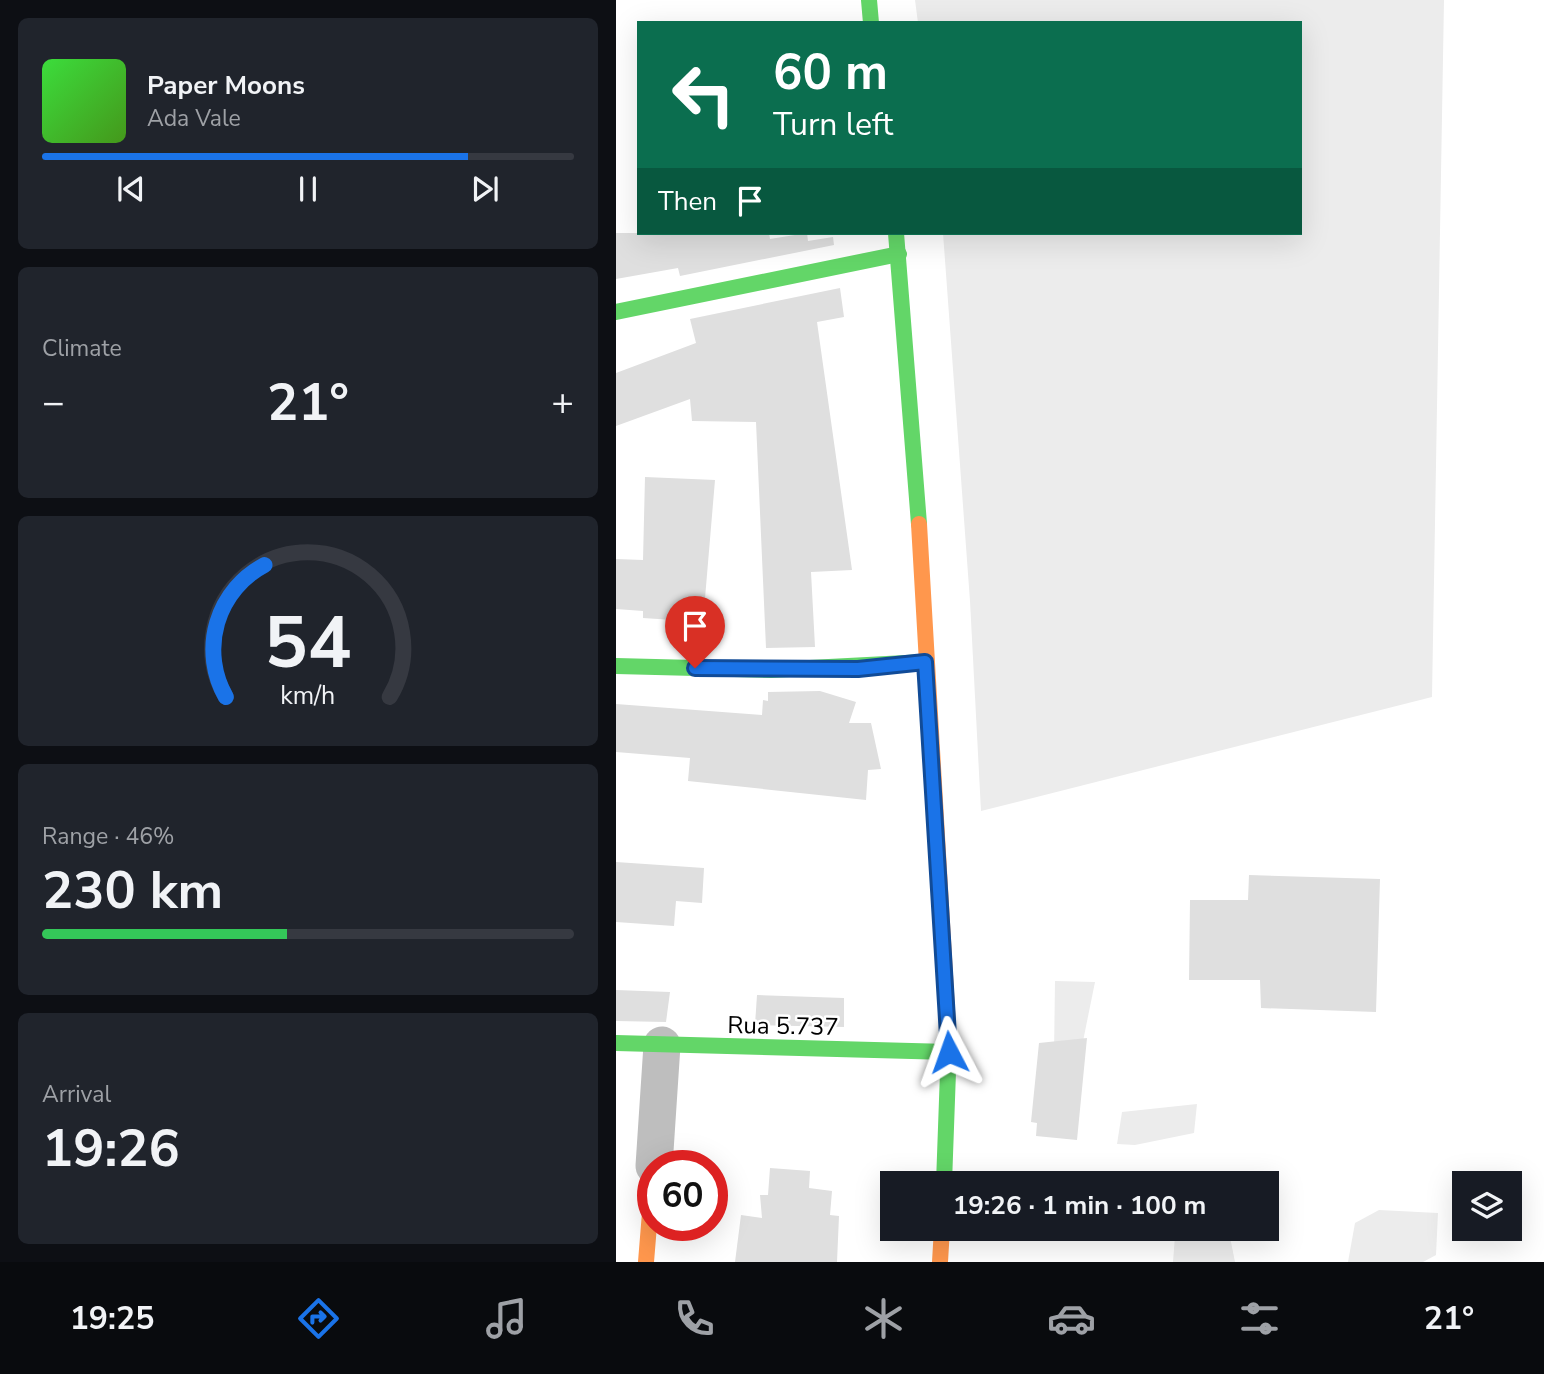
<!DOCTYPE html>
<html lang="en">
<head>
<meta charset="utf-8">
<style>
	body { margin:0; font-family:"Nunito Sans",sans-serif; background:#20242c; color:#f1f3f6; height:100vh; display:flex; flex-direction:column; font-size:26px; white-space:nowrap }
	* { box-sizing:border-box; margin:0 }
	p { font-size:23px; color:#9ea1a6 }
	.icon { flex:none; width:38px; height:38px; fill:none; stroke:currentColor; stroke-width:2; stroke-linecap:round; stroke-linejoin:round }
	.map { position:relative; flex:1; overflow:hidden }
	.side { display:flex; flex-direction:column; gap:18px; padding:18px; background:#0d0f14; width:616px }
	.side>* { flex:none }
	.guide { position:absolute; left:21px; top:21px; width:665px; height:214px; border-radius:0px; box-shadow:0 7px 28px #0002; background:#0b6e4f; color:#fff; overflow:hidden }
	.fabs { position:absolute; left:836px; top:1171px; display:grid; gap:14px }
	.fabs a { display:grid; place-items:center; width:70px; height:70px; border-radius:0px; background:#171b24; box-shadow:0 7px 28px #0002; font-size:35px }
	.speed { position:absolute; left:21px; top:1150px; display:flex; gap:14px; font-size:35px; font-weight:700; text-align:center }
	.speed>* { display:grid; place-content:center; width:91px; height:91px; border-radius:50%; background:#171b24; box-shadow:0 7px 28px #0002; line-height:1 }
	.speed .limit { border:10px solid #d22; background:#fff; color:#111 }
	.pin { position:absolute; display:grid; place-items:center; width:60px; height:60px; color:#fff; margin:-72px -30px; border-radius:50% 50% 50% 0; rotate:-45deg; box-shadow:0 0 7px #0007 }
	.pin .icon { rotate:45deg }
	.me { position:absolute; width:77px; margin:-38px; rotate:356deg; stroke-linejoin:round; filter:drop-shadow(0 0 5px #0008) }
	.turn { display:flex; align-items:center; gap:24px; height:147px; padding:0 21px; font-size:32px }
	.turn .icon { width:91px; height:91px; stroke-width:2.5 }
	.turn b { display:block; font-size:49px; line-height:60px }
	.then { display:flex; align-items:center; height:66px; padding:0 21px; background:#0003; gap:14px; font-size:26px }
	.big { font-size:52px; font-weight:700; line-height:1.1 }
	.side .tile { flex:1; display:flex; flex-direction:column; justify-content:center; gap:10px; min-width:0; padding:0 24px; border-radius:10px; background:#20242c }
	.side .dial { align-items:center; gap:0 }
	.dial svg { height:182px; overflow:visible; fill:none; stroke:#363941; stroke-width:7; stroke-linecap:round; text-anchor:middle }
	.dial text { fill:#f1f3f6; stroke:none }
	.song { display:flex; align-items:center; gap:21px }
	.cover { width:84px; height:84px; border-radius:10px; background:linear-gradient(135deg,hsl(120 70% 55%),hsl(100 70% 35%)) }
	.played { height:7px; border-radius:4px; background:linear-gradient(90deg,#1a73e8 80%,#363941 80%) }
	.keys { display:flex; justify-content:space-around; direction:ltr }
	.heat { display:flex; justify-content:space-between; align-items:center; font-size:38px; direction:ltr }
	.charge { height:10px; border-radius:5px; background:linear-gradient(90deg,#34c759 46%,#363941 0) }
	.trip { position:absolute; left:264px; top:1171px; width:399px; height:70px; border-radius:0px; background:#171b24; box-shadow:0 7px 28px #0002; font-weight:700; line-height:70px; text-align:center }
	.tab-bar { display:flex; height:112px; justify-content:space-around; align-items:center; background:#090b0e; color:#9ea1a6 }
	.tab-bar .icon { width:49px; height:49px }
	.tab-bar .on { color:#1a73e8 }
	.tab-bar b { font-size:32px; color:#f1f3f6 }
	main { display:flex; flex:1; min-height:0 }
	.map>svg:first-child { display:block }
</style>
</head>
<body>
<main>
<section class="side">
<div class="tile">
<div class="song"><i class="cover"></i><div><b>Paper Moons</b><p>Ada Vale</p></div></div>
<div class="played"></div>
<div class="keys"><svg class="icon" aria-label="previous" viewBox="0 0 24 24"><path d="M18 5L8 12l10 7zM5 5v14"/></svg><svg class="icon" aria-label="pause" viewBox="0 0 24 24"><path d="M8 5v14M16 5v14"/></svg><svg class="icon" aria-label="next" viewBox="0 0 24 24"><path d="M6 5l10 7-10 7zM19 5v14"/></svg></div>
</div>
<div class="tile"><p>Climate</p>
<div class="heat"><a>−</a><b class="big">21°</b><a>+</a></div>
</div>
<div class="tile dial"><svg viewBox="0 0 100 80">
<path d="M14 69A42 42 0 1 1 86 69"/>
<path d="M14 69A42 42 0 0 1 31 11" stroke="#1a73e8"/>
<text x="50" y="56" font-size="32" font-weight="700">54</text>
<text x="50" y="72" font-size="11">km/h</text>
</svg></div>
<div class="tile"><p>Range · 46%</p><b class="big">230 km</b><div class="charge"></div></div>
<div class="tile"><p>Arrival</p><b class="big">19:26</b></div>
</section>
<div class="map">
<svg width="928" height="1262" viewBox="0 0 928 1262">
	<rect width="100%" height="100%" fill="#fff"/>
	<!-- green -->
	<g fill="#ececec">
		<polygon points="299,0 828,0 816,697 365,811 354,601 327,233 684,233 684,23 302,23"/>
		<polygon points="439,981 479,982 464,1056 438,1056"/>
		<polygon points="581,1104 578,1133 519,1145 501,1144 506,1112"/>
		<polygon points="763,1210 822,1213 820,1255 807,1262 732,1262 739,1223"/>
		<polygon points="592,1233 614,1237 619,1262 557,1262 559,1236"/>
	</g>
	<!-- building -->
	<g fill="#dfdfdf">
		<polygon points="0,233 153,233 154,239 191,233 192,241 217,237 218,245 64,276 62,268 0,279"/>
		<polygon points="224,288 228,317 201,322 236,570 195,572 199,647 150,648 140,422 76,421 74,399 0,426 0,373 80,343 74,319"/>
		<polygon points="29,477 99,480 87,622 27,618 27,611 0,609 0,559 27,560"/>
		<polygon points="204,691 240,702 233,723 255,723 265,769 252,770 250,800 72,781 74,758 0,752 0,704 146,715 147,700 152,701 152,692"/>
		<polygon points="0,862 88,868 86,903 60,901 58,926 0,922"/>
		<polygon points="633,875 764,879 760,1012 645,1008 644,980 573,980 574,900 632,900"/>
		<polygon points="0,990 54,992 50,1022 0,1021"/>
		<polygon points="141,995 228,998 228,1027 139,1025"/>
		<polygon points="471,1038 461,1140 420,1136 421,1123 415,1122 423,1043"/>
		<polygon points="154,1168 194,1171 193,1188 216,1191 214,1215 223,1216 221,1262 119,1262 125,1215 146,1218 144,1195 152,1195"/>
	</g>
	<g fill="none" stroke-linecap="round" stroke-linejoin="round">
		<!-- street -->
		<polyline stroke="#bebebe" stroke-width="37" points="38,1166 46,1045"/>
		<!-- fast -->
		<g stroke="#63d668" stroke-width="16">
			<polyline points="253,0 255,23"/>
			<polyline points="280,233 303,524"/>
			<polyline points="0,312 283,254"/>
			<polyline points="0,666 155,670 309,662"/>
			<polyline points="0,1043 333,1052"/>
			<polyline points="328,1183 333,1044"/>
		</g>
		<!-- slow -->
		<g stroke="#ff974d" stroke-width="16">
			<polyline points="303,524 333,1044"/>
			<polyline points="30,1262 37,1176"/>
			<polyline points="324,1262 326,1228"/>
		</g>
	</g>
	<g fill="none" stroke-linecap="round" stroke-linejoin="round">
		<defs>
			<polyline id="route" points="79,668 242,669 309,662 333,1052"/>
		</defs>
		<!-- route casing -->
		<use href="#route" stroke="#114b97" stroke-width="18"/>
		<!-- route -->
		<use href="#route" stroke="#1a73e8" stroke-width="12"/>
	</g>
	<g text-anchor="middle" stroke-width="5" stroke-linejoin="round" paint-order="stroke">
		<!-- street labels -->
		<g font-size="24" fill="#000" stroke="#fff">
			<text transform="translate(167 1026) rotate(1)" y="8">Rua 5.737</text>
		</g>
	</g>
</svg>
<div class="fabs">
<a><svg class="icon" aria-label="layers" viewBox="0 0 24 24"><path d="M12 4l9 5-9 5-9-5zM3 14l9 5 9-5"/></svg></a>
</div>
<div class="speed"><div class="limit">60</div></div>
<div class="pin" style="left:79px;top:668px;background:#d93025"><svg class="icon" aria-label="arrive" viewBox="0 0 24 24"><path d="M6 21V4h12l-3 4 3 4H6"/></svg></div>
<svg class="me" style="left:333px;top:1052px" viewBox="-20 -20 40 40"><path d="M0-17L14 15 0 8-14 15z" fill="#1a73e8" stroke="#fff" stroke-width="4"/></svg>
<div class="trip">19:26 · 1 min · 100 m</div>
<div class="guide">
<div class="turn"><svg class="icon" aria-label="left" viewBox="0 0 24 24"><path d="M17 20v-9H6M10 6l-5 5 5 5"/></svg><div><b>60 m</b>Turn left</div></div>
<div class="then">Then<svg class="icon" aria-label="arrive" viewBox="0 0 24 24"><path d="M6 21V4h12l-3 4 3 4H6"/></svg></div>
</div>
</div>
</main>
<nav class="tab-bar">
<b>19:25</b>
<svg class="icon on" aria-label="directions" viewBox="0 0 24 24"><path d="M12 3l9 9-9 9-9-9zM9 14v-3h6M13 9l2 2-2 2"/></svg>
<svg class="icon" aria-label="music" viewBox="0 0 24 24"><path d="M9 18V5l10-2v13"/><circle cx="6" cy="18" r="3"/><circle cx="16" cy="16" r="3"/></svg>
<svg class="icon" aria-label="phone" viewBox="0 0 24 24"><path d="M5 4h4l2 5-3 2q2 4 5 5l2-3 5 2v4C11 20 4 13 5 4z"/></svg>
<svg class="icon" aria-label="climate" viewBox="0 0 24 24"><path d="M12 3v18M4 7l16 10M4 17L20 7"/></svg>
<svg class="icon" aria-label="car" viewBox="0 0 24 24"><path d="M5 17H2v-5l4-1 3-4h7l3 4 3 1v5h-3M9 17h6M6 11h13"/><circle cx="7" cy="17" r="2"/><circle cx="17" cy="17" r="2"/></svg>
<svg class="icon" aria-label="filters" viewBox="0 0 24 24"><path d="M4 7h16M4 17h16"/><circle cx="9" cy="7" r="2"/><circle cx="15" cy="17" r="2"/></svg>
<b>21°</b>
</nav>
</body>
</html>
